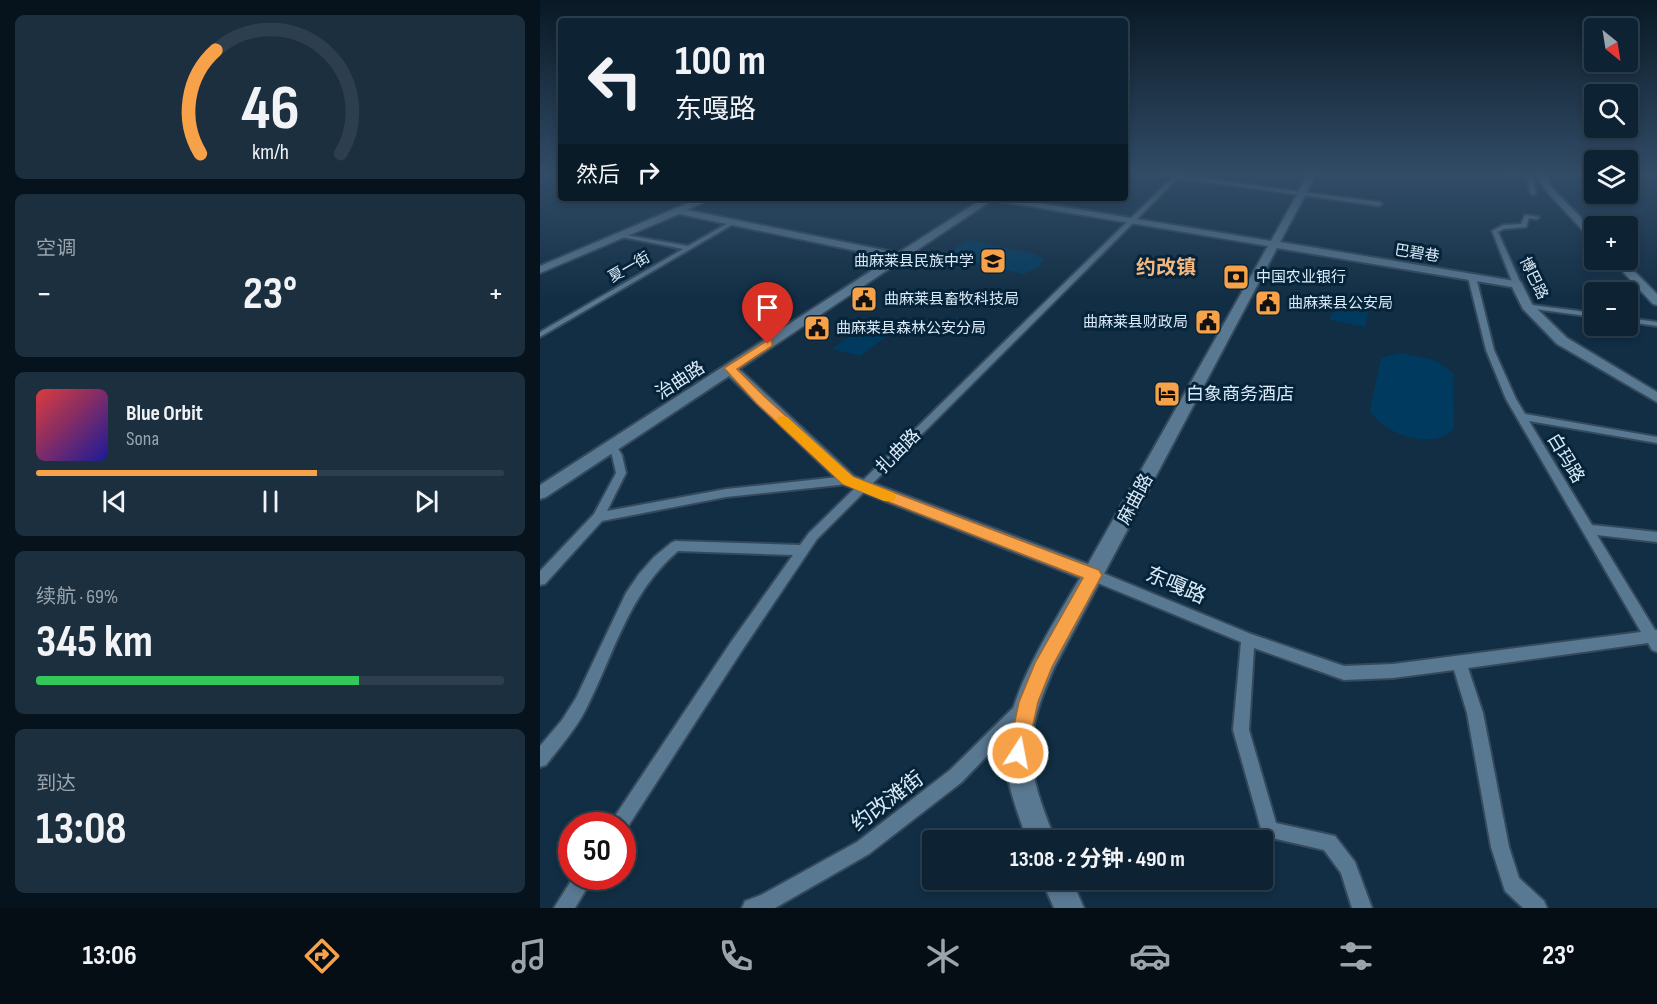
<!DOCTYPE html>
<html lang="zh">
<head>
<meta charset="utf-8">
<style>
	body { margin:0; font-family:"Sofia Sans Condensed","Noto Sans SC",sans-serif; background:#1b2f3f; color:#f1f3f6; height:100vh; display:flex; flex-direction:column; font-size:22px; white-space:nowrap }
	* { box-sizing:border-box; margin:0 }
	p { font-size:20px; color:#9aa4ac }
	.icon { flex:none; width:33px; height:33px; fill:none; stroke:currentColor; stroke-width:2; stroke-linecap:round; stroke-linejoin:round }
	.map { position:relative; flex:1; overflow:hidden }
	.details { display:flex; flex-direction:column; gap:15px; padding:15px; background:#07131c; width:540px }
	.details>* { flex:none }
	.guide { position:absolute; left:18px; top:18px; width:570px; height:183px; border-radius:6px; box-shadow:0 3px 9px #0003,0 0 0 2px #2d3f4e; background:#0d2233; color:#f1f3f6; overflow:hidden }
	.needle { width:39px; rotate:150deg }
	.buttons { position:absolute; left:1044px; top:18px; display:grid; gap:12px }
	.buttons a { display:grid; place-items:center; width:54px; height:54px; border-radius:6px; background:#0d2233; box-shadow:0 3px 9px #0003,0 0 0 2px #2d3f4e; font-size:30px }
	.speed { position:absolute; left:18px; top:812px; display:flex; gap:12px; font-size:30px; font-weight:700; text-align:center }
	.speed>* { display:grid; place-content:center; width:78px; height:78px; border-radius:50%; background:#0d2233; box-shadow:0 3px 9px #0003,0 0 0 2px #2d3f4e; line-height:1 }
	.speed .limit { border:9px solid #d22; background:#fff; color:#111 }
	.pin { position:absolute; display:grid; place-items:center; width:51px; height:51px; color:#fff; margin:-62px -26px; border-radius:50% 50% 50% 0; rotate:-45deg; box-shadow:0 0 6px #0007 }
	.pin .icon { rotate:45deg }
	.me { position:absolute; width:66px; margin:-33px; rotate:11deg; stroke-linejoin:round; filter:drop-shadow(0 0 4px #0008) }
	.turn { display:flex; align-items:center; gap:21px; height:126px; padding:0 18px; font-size:27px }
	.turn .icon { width:78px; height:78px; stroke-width:2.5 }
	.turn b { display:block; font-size:42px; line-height:51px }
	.then { display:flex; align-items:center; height:57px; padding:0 18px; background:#0003; gap:12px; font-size:22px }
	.big { font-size:45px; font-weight:700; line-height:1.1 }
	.details .widget { flex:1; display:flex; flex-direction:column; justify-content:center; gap:9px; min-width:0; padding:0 21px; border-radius:9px; background:#1b2f3f }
	.details .dial { align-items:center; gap:0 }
	.dial svg { height:156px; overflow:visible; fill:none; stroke:#2d3f4e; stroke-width:7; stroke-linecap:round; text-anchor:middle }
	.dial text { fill:#f1f3f6; stroke:none }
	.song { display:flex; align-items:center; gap:18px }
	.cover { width:72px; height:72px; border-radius:9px; background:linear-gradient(135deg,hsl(0 70% 55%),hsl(240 70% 35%)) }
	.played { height:6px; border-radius:3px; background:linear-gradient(90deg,#f7a149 60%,#2d3f4e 60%) }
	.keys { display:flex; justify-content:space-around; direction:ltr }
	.heat { display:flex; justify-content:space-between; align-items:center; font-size:33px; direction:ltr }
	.charge { height:9px; border-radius:4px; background:linear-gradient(90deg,#34c759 69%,#2d3f4e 0) }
	.trip { position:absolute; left:382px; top:830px; width:351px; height:60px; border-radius:6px; background:#0d2233; box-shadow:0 3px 9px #0003,0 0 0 2px #2d3f4e; font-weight:700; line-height:60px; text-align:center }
	.tabs { display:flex; height:96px; justify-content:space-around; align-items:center; background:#050e14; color:#9aa4ac }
	.tabs .icon { width:42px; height:42px }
	.tabs .on { color:#f7a149 }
	.tabs b { font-size:27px; color:#f1f3f6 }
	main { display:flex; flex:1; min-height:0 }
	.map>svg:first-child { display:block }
</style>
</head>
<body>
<main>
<section class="details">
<div class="widget dial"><svg viewBox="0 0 100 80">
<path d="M14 69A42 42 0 1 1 86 69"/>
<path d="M14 69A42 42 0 0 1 22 16" stroke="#f7a149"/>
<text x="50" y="56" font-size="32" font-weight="700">46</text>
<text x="50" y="72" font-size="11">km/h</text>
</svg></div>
<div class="widget"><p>空调</p>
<div class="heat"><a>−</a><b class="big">23°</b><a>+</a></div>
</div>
<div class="widget">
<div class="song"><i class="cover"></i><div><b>Blue Orbit</b><p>Sona</p></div></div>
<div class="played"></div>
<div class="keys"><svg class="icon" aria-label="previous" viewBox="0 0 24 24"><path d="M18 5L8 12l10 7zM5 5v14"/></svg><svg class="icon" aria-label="pause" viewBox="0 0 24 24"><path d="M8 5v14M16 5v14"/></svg><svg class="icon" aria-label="next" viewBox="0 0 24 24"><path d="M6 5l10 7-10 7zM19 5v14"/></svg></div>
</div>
<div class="widget"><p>续航 · 69%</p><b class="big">345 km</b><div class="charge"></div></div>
<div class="widget"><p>到达</p><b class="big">13:08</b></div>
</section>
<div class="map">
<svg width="1117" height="908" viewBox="0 0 1117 908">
	<rect width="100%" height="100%" fill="#112e44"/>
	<!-- green -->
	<g fill="#003b5f">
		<polygon points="428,240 495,254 502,258 503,261 498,267 484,274 403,256"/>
		<polygon points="797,299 830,305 825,327 790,320"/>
		<polygon points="324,326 351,333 320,356 292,349"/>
		<path d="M861,353L894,360L913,373L914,428C893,452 844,434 830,411L841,358Z"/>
	</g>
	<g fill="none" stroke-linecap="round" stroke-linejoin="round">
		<defs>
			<g id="street">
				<path d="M606,173L635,175L638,173H642L640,176L839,202L842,204L839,206L638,178L277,539L201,652L85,831L82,832V825H70L73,819L191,642L253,555L138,551C88,594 75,652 46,709C36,729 20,747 6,765L0,767V746L22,720L36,698L86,593L99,574L114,557L131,543L135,541L260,545L269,533L632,178Z"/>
				<polygon points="946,173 960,173 992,176 996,193 993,195 990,193 988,178"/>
				<polygon points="985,215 999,217 996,219 989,218 986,227 964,229 958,232 981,284 977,286 973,284 952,231 963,225 981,224"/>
				<polygon points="190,222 195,223 0,337 0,332 143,249 82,237 79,235 80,234 148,246"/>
				<polygon points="929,275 936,277 954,350 976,399 985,414 1117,437 1117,443 989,421 1052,525 1117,532 1117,542 1057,535 1115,630 1117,630 1117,652 1112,650 1108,643 928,668 943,713 969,847 979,878 1004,901 1007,908 983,908 965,891 951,847 927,713 914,670 853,678 804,680 714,648 709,730 736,823 795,836 815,862 832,908 812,908 801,873 784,850 723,836 693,730 701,642 548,579 547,575 548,571 553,570 558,571 711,634 804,666 853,664 1101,632 966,399 946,350 928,277"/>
				<polygon points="984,304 1054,313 1054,317 987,308 984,308"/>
				<polygon points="1088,318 1117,322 1117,326 1088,322"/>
				<polygon points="71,443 75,444 82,455 86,473 67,511 186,489 308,476 313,480 308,484 186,497 62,521 5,584 0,585 0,571 54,514 76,473 72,455 66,446"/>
				<polygon points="480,703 485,706 488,711 485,716 422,782 329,854 235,908 202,908 205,901 221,895 317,842 410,770 475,706"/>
				<polygon points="34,876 54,876 35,908 14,908"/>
			</g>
			<g id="secondary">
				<path d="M769,173H777L740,242L981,282L992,304L1027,338L1117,392V402L1017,344L983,309L972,287L737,248L514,668C503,694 490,725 491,754C492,783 505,813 515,840H487C478,813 466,784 465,755C464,699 512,626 540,578L302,484L189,376L6,497L0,499V485L351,258L139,214L0,273V266L160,198H172L147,210L358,253L444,198H469L731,241ZM452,200L728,246L548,564L314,476L199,369Z"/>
				<polygon points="996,173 1004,173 1013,189 1054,231 1054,239 1050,238 1007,192"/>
				<polygon points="1072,260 1083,260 1117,294 1117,305 1113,304"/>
				<polygon points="501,879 531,879 544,908 514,908"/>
			</g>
		</defs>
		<!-- street casing -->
		<use href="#street" stroke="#34495b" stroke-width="4"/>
		<!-- secondary casing -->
		<use href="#secondary" stroke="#34495b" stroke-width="4"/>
		<!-- street -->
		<use href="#street" fill="#597891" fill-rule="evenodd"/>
		<!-- secondary -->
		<use href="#secondary" fill="#597891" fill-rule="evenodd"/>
	</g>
	<!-- sky -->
	<linearGradient id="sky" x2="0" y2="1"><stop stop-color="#091925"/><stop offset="0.58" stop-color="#324c67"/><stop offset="1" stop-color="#324c67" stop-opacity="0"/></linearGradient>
	<rect width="1117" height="300" fill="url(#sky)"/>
	<!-- route -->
	<polygon fill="#f7a149" stroke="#a1692f" stroke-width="1.5" points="228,340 232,341 232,346 197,369 225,397 313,477 559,570 562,575 512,667 498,702 485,761 478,764 471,761 468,753 479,702 495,663 543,578 303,484 216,403 184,368"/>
	<!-- slow -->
	<polygon fill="#f59e0b" points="243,416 247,417 313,477 354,493 356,497 354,501 344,501 303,484 238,423 236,420 238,417"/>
	<!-- icons -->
	<defs>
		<symbol id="school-square" viewBox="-11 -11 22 22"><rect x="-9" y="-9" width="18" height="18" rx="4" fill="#f7a149" stroke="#062439"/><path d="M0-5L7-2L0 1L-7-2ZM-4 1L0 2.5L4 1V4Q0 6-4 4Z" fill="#111"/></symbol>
		<symbol id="bank-square" viewBox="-11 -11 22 22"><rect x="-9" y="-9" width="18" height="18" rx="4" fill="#f7a149" stroke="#062439"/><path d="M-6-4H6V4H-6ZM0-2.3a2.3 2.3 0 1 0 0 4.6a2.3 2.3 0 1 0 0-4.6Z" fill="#111"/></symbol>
		<symbol id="civic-square" viewBox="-11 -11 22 22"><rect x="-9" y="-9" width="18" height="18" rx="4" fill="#f7a149" stroke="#062439"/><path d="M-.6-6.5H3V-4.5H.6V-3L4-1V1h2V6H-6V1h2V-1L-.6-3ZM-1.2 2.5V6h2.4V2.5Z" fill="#111"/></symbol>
		<symbol id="hotel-square" viewBox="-11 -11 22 22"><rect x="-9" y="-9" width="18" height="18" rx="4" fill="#f7a149" stroke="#062439"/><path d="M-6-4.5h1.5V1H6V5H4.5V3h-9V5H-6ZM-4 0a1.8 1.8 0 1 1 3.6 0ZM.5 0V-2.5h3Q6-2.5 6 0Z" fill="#111"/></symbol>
	</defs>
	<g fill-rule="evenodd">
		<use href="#school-square" x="438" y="246" width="30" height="30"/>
		<use href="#bank-square" x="681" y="262" width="30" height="30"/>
		<use href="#civic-square" x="309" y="284" width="30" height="30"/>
		<use href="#civic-square" x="713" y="288" width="30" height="30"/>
		<use href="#civic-square" x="653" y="307" width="30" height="30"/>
		<use href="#civic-square" x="262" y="313" width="30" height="30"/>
		<use href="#hotel-square" x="612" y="379" width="30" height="30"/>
	</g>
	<g text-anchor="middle" stroke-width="6" stroke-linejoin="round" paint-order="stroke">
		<!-- far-street labels -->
		<g font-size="15" fill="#daeaf8" stroke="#062439">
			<text transform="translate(877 253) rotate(9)" y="5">巴碧巷</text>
			<text transform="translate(89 267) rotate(-30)" y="5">夏一街</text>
			<text transform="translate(994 278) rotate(64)" y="5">博巴路</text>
		</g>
		<!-- far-poi labels -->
		<g font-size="15" fill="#daeaf8" stroke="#062439" text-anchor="start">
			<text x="434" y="266" text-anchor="end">曲麻莱县民族中学</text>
			<text x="716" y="282">中国农业银行</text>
			<text x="344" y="304">曲麻莱县畜牧科技局</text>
			<text x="748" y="308">曲麻莱县公安局</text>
			<text x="648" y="327" text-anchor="end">曲麻莱县财政局</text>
			<text x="296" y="333">曲麻莱县森林公安分局</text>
		</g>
		<!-- street labels -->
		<g font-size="18" fill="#daeaf8" stroke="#062439">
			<text transform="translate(140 380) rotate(-33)" y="6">治曲路</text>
			<text transform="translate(358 451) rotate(-45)" y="6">扎曲路</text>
			<text transform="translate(1026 458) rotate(59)" y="6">白玛路</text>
			<text transform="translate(595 499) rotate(-62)" y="6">麻曲路</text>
		</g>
		<!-- poi labels -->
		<g font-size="18" fill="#daeaf8" stroke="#062439" text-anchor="start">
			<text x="646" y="400">白象商务酒店</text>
		</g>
		<!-- far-district labels -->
		<g font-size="20" font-weight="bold" fill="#f4b780" stroke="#062439">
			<text x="626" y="274">约改镇</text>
		</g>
		<!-- near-street labels -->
		<g font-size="21" fill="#daeaf8" stroke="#062439">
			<text transform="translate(636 585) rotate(23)" y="7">东嘎路</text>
			<text transform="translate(347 801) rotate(-37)" y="7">约改滩街</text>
		</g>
	</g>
</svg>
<div class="buttons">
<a><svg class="needle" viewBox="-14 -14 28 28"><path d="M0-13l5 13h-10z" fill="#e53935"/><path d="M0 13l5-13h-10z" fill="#9aa4ac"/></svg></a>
<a><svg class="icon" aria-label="search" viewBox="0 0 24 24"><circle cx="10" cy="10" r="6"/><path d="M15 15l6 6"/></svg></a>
<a><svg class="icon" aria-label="layers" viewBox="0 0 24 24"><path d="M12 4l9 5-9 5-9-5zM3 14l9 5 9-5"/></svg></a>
<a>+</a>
<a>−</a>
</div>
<div class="speed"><div class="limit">50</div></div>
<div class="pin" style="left:228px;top:344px;background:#d93025"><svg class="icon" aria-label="arrive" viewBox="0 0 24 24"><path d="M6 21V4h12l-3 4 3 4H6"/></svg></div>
<svg class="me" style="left:478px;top:753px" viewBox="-20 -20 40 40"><circle r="17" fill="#f7a149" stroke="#fff" stroke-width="3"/><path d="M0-11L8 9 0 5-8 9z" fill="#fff"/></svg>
<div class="trip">13:08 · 2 分钟 · 490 m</div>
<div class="guide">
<div class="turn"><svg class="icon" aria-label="left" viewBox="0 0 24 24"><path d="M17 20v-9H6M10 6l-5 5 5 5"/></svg><div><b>100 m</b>东嘎路</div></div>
<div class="then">然后<svg class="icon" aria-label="right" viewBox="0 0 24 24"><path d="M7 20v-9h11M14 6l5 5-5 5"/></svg></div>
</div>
</div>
</main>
<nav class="tabs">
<b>13:06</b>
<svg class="icon on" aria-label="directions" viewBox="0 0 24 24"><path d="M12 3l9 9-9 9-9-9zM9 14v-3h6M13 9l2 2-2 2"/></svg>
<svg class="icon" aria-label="music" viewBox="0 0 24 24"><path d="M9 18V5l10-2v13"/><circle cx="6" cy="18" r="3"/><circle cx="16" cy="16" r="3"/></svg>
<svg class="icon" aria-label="phone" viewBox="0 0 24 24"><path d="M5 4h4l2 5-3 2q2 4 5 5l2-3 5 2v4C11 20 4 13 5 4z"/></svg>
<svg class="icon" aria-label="climate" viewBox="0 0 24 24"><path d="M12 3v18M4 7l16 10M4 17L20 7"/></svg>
<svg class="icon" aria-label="car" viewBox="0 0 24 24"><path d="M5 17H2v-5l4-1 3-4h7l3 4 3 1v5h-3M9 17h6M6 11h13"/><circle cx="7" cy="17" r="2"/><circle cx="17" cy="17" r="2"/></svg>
<svg class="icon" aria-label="filters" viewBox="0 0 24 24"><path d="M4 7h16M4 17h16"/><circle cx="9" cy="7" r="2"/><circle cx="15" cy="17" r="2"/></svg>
<b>23°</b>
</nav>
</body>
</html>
